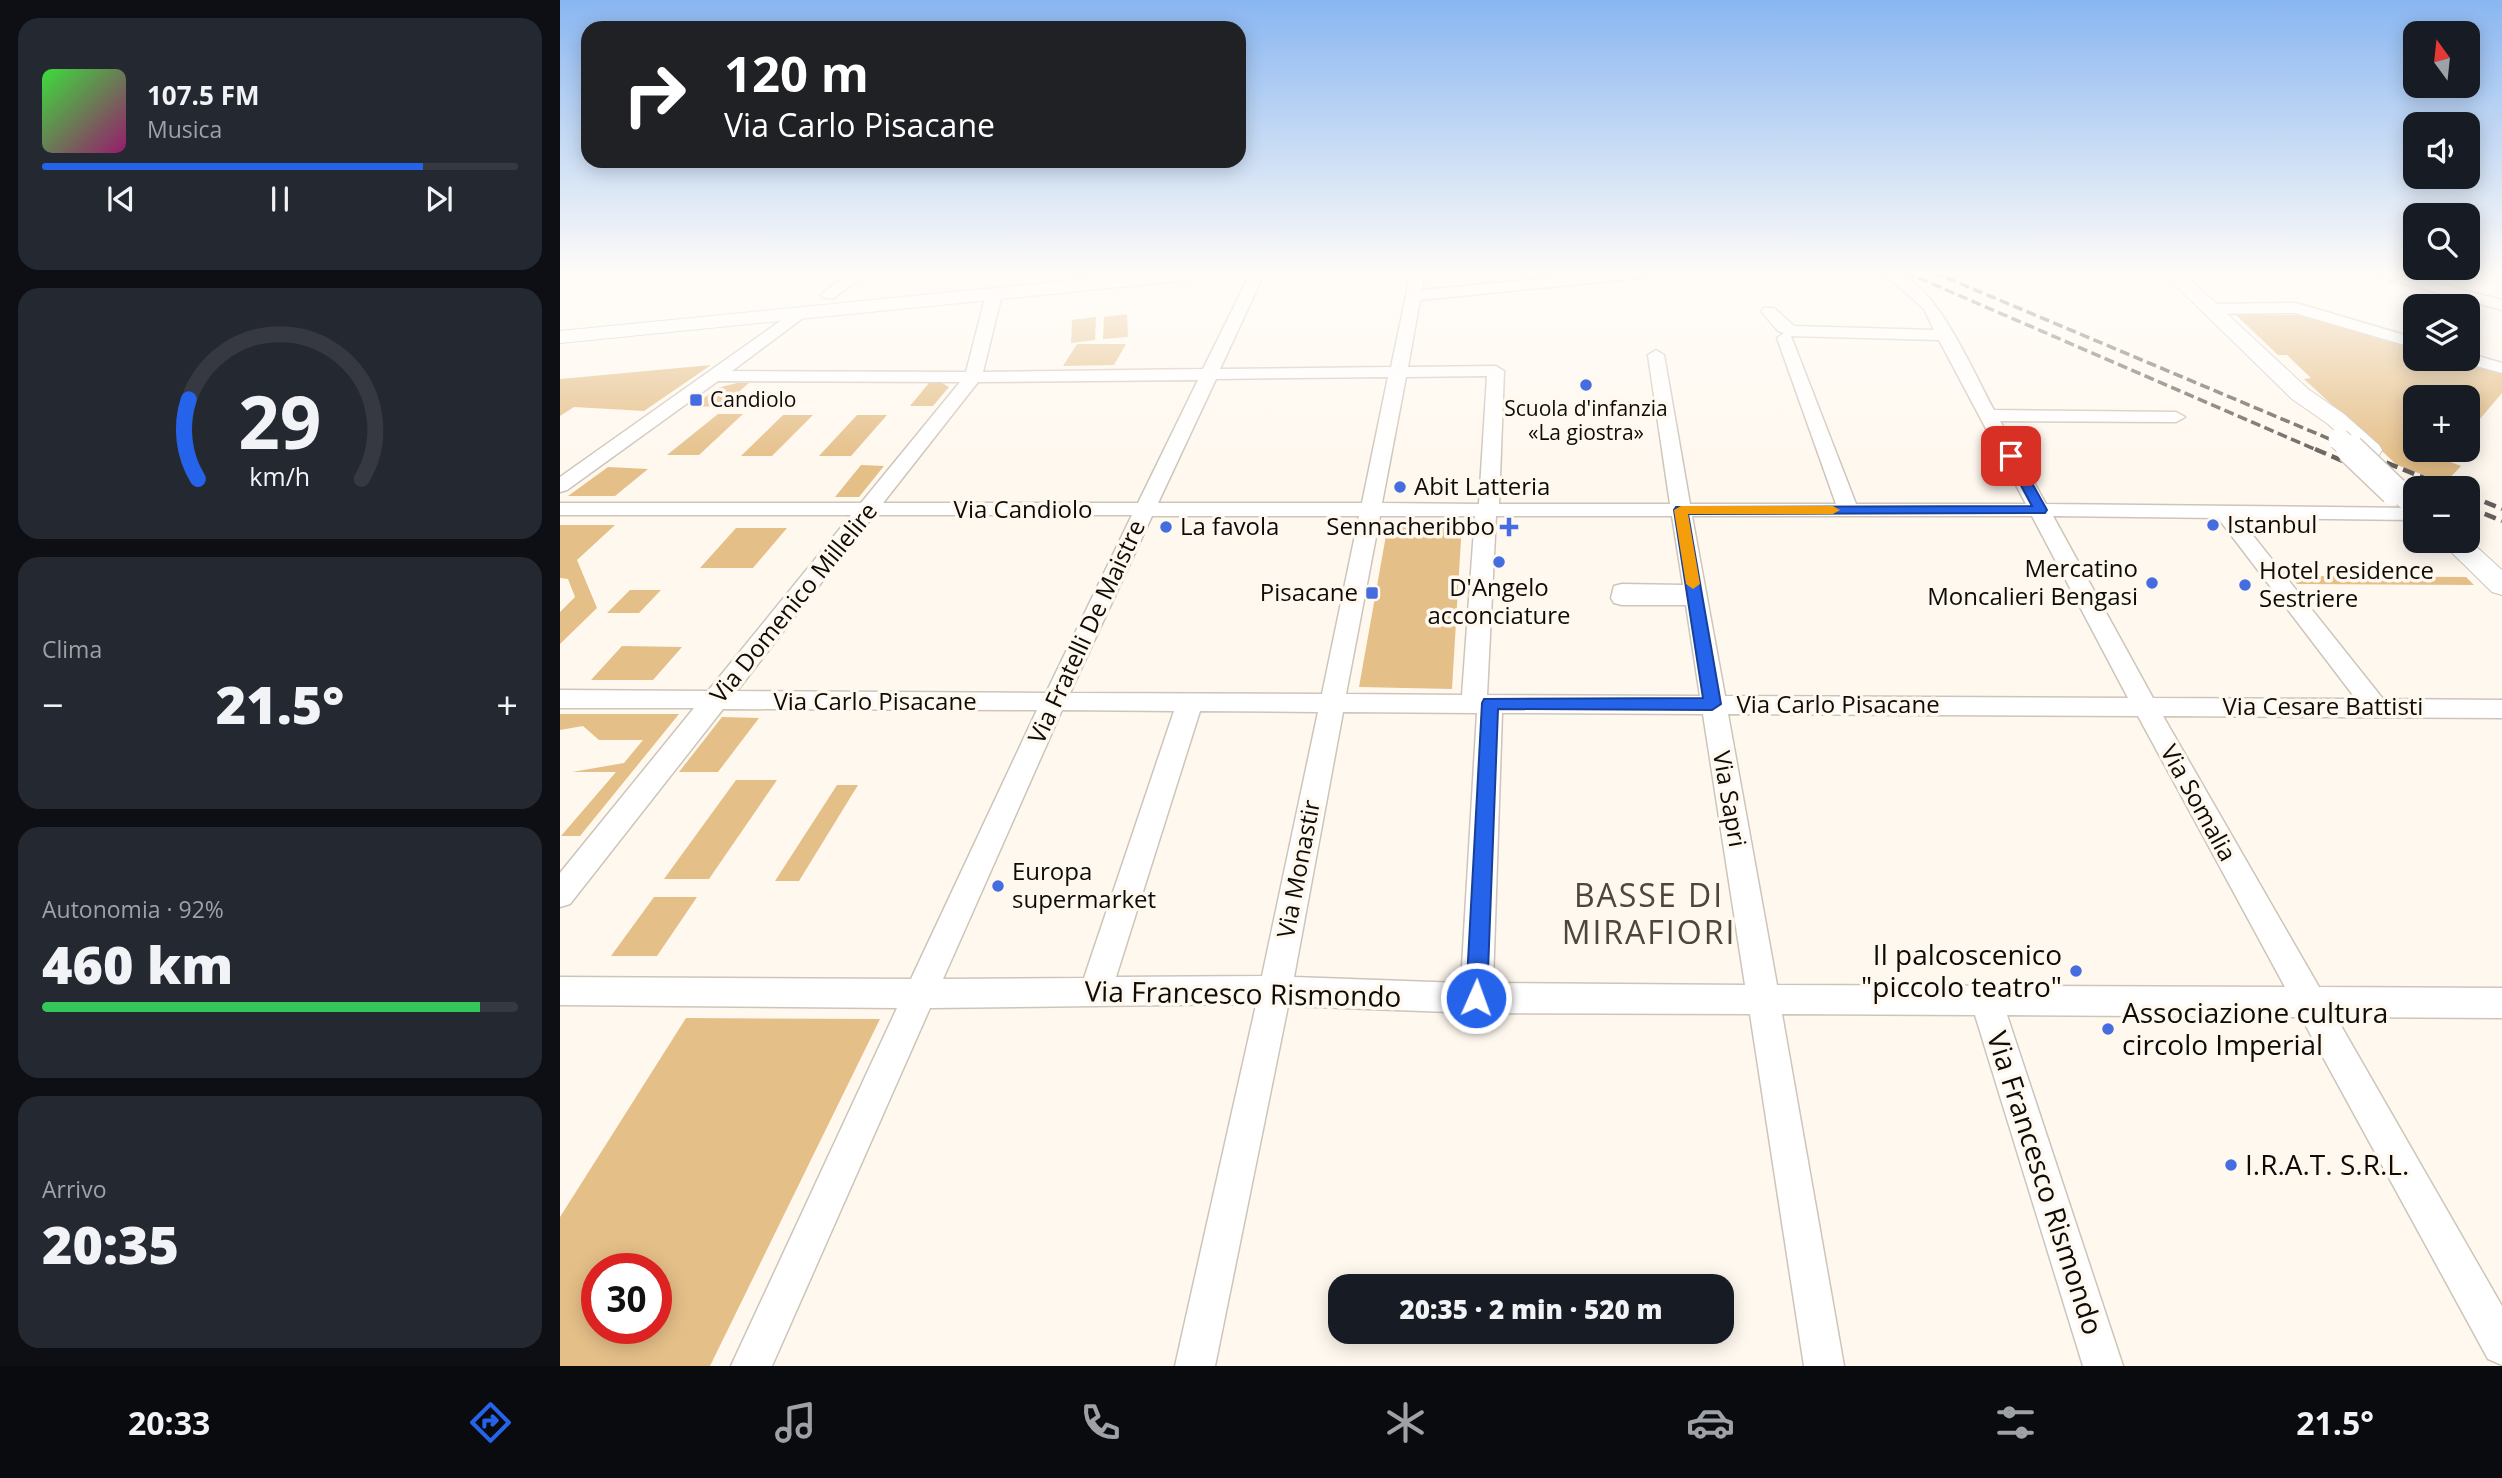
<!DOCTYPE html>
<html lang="it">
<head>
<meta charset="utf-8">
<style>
	body { margin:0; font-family:"Open Sans",sans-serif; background:#242831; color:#f1f3f6; height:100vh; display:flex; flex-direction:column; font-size:26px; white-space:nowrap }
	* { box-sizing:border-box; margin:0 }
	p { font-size:23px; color:#9ea1a6 }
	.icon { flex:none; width:38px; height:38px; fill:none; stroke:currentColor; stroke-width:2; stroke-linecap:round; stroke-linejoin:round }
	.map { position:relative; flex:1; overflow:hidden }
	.side { display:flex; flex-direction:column; gap:18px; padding:18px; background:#0d0f14; width:560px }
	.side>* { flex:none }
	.hud { position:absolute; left:21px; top:21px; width:665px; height:147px; border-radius:21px; box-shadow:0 4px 18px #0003; background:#202124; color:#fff; overflow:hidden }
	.needle { width:46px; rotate:345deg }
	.fabs { position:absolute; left:1843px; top:21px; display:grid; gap:14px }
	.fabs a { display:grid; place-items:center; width:77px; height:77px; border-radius:14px; background:#171b24; box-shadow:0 4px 18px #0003; font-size:35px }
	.speed { position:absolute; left:21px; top:1253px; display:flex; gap:14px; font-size:35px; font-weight:700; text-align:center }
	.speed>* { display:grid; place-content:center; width:91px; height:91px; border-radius:50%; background:#171b24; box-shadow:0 4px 18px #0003; line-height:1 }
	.speed .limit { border:10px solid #d22; background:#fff; color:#111 }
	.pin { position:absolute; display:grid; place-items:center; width:60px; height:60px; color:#fff; margin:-30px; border-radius:14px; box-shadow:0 4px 10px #0006 }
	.me { position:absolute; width:77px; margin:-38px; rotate:2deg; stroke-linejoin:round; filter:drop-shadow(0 0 5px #0008) }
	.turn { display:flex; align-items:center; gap:24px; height:147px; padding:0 28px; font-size:32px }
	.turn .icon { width:91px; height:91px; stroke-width:2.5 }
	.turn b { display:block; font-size:49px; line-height:60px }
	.big { font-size:52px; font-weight:800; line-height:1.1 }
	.side .card { flex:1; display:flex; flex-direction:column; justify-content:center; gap:10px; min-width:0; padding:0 24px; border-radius:21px; background:#242831 }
	.side .dial { align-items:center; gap:0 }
	.dial svg { height:182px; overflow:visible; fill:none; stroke:#363941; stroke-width:7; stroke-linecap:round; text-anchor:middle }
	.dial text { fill:#f1f3f6; stroke:none }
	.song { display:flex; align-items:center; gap:21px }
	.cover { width:84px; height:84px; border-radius:10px; background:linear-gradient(135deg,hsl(120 70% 55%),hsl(320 70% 35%)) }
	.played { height:7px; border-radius:4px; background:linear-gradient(90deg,#2563eb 80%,#363941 80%) }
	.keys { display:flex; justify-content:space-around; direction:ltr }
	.heat { display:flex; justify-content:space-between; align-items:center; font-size:38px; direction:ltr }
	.charge { height:10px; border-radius:5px; background:linear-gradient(90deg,#34c759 92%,#363941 0) }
	.trip { position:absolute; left:768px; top:1274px; width:406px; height:70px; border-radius:21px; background:#171b24; box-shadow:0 4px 18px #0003; font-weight:800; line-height:70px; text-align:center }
	.dock { display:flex; height:112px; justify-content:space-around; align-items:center; background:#090b0e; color:#9ea1a6 }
	.dock .icon { width:49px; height:49px }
	.dock .active { color:#2563eb }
	.dock b { font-size:32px; color:#f1f3f6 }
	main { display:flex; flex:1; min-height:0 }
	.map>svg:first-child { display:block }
</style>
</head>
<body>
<main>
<section class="side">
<div class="card">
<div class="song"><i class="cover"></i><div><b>107.5 FM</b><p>Musica</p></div></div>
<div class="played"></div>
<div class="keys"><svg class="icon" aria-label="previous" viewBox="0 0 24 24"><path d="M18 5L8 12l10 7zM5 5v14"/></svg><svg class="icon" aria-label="pause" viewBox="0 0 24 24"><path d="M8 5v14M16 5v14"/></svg><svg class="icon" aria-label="next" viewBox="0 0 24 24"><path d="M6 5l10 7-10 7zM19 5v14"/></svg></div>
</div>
<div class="card dial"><svg viewBox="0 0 100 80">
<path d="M14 69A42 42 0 1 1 86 69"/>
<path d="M14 69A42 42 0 0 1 10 34" stroke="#2563eb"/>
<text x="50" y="56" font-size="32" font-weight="700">29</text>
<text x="50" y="72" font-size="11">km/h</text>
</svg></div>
<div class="card"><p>Clima</p>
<div class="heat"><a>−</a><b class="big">21.5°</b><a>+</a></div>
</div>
<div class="card"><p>Autonomia · 92%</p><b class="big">460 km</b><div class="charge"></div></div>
<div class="card"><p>Arrivo</p><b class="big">20:35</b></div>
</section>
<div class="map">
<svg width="1942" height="1366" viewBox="0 0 1942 1366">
	<rect width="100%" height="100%" fill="#fff8ef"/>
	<!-- green -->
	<g fill="#e5bf88" fill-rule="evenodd">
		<polygon points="567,314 568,337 543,339 544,317"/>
		<polygon points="1676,315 1748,315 1855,346 1855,359 1898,359 1942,372 1942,393 1908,433 1908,397 1855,397 1855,450 1893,450 1885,460 1901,466 1885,483 1837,465 1744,379 1751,378 1727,355 1718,355"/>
		<polygon points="536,317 535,340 511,343 512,320"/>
		<polygon points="517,344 566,344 554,365 503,366"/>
		<polygon points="151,365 84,411 14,407 0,416 0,379"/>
		<polygon points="177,383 189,383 162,406 132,407 157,388"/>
		<polygon points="369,383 382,383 389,387 373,406 350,406"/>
		<polygon points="158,414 183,414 139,455 107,455"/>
		<polygon points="223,415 253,415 212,456 181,456"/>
		<polygon points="297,415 327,415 291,456 259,456"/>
		<polygon points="301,465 324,466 299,497 275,497"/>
		<polygon points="48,467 88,469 55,496 8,496"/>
		<polygon points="902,523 892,689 799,687 828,524"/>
		<polygon points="0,525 55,525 17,560 37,608 0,644 0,612 15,597 8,579 0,578"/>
		<polygon points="176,528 227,528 193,568 140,568"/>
		<polygon points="1730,576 1906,577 1914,585 1737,584"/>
		<polygon points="70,590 101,590 79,613 47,613"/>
		<polygon points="62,646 122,647 93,680 31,680"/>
		<polygon points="0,714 119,714 20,836 1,836 56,772 12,772 64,763 83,740 39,740 23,726 0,730"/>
		<polygon points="162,717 199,718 158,772 119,772"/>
		<polygon points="176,780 217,780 149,879 104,879"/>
		<polygon points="277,785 298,785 239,881 215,881"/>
		<polygon points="94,897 137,897 97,956 51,956"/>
		<path d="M126,1018L320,1019L150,1366H0V1217ZM37,1269H96V1328H37Z"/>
	</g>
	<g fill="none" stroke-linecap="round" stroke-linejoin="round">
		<defs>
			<g id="minor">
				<polygon points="292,272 308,272 274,298 264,298 261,295 264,292"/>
				<path d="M691,272H705L660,369L831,367L851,272H865L862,290L1055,272H1106L1099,276L860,300L848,367L936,366L944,371L939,504H1110L1088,355L1096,350L1104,355L1130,504H1276L1217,338L1224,333L1218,331L1201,311L1204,308H1214L1234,326L1374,330L1364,309L1335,283L1317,272C1324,272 1332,271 1338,273C1379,289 1413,372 1434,410L1616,412L1625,417L1616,422L1440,421L1486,504L1855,508V520L1679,518L1823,699L1942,700V718L1603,716L1759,987L1942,988V1018L1776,1017L1942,1306V1365L1928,1359L1741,1017L1447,1015L1563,1366H1523L1415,1015L1222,1014L1284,1366H1244L1190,1014L916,1013L728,1006L655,1366H615L696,1005L691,1004L370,1008L212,1366H171L337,1008L0,1005V977L351,979L477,710L163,709L10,904L0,907V873L134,708H0V690L148,691L291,515H0V503H301L400,382L158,381L7,490L0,492V477L233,312L239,310L247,315L172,371L406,372L426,294L434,289L442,294L423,372L643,369ZM1231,336L1379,340L1466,504H1296ZM927,376L919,504L822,503L846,377ZM828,377L802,503H598L656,379ZM638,380L578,503H323L418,382ZM314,515H572L486,693L177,691ZM592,516H799L762,694L510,693ZM820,516H915L902,695L786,694ZM936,516H1112L1123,585L1062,584L1054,586L1051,598L1054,603L1062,605H1126L1140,696L927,695ZM1132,516H1472L1568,698L1165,696ZM1493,516L1658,518L1796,699L1593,698ZM502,710L614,711L524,978L383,979ZM640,711L758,712L702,976L556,977ZM783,712L917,713L901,983L734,977ZM942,713L1143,714L1185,985L933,983ZM1168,714L1578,716L1725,987L1217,985Z"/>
				<polygon points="1811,272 1834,272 1942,300 1942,310 1813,275"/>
				<polygon points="1736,303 1855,338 1855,348 1735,313 1650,314 1642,309 1650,304"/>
				<polygon points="1908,353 1942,363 1942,373 1902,362 1900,359 1908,359"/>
			</g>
			<g id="major">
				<polygon points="595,272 659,272 650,278 0,343 0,331"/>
				<polygon points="1602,272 1622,272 1748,389 1784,414 1819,445 1822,450 1819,455 1810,457 1801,455 1768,424 1732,399"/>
				<polygon points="1834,483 1855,494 1855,514 1846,512 1821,491 1825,486"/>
				<polygon points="1908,539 1942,570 1942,595 1932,592 1880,541"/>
			</g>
		</defs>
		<!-- minor casing -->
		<use href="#minor" stroke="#cdc5ba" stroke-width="3"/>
		<!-- major casing -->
		<use href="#major" stroke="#cdc5ba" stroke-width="2"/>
		<!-- minor -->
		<use href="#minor" fill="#fff" fill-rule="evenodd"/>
		<!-- major -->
		<use href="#major" fill="#fff" fill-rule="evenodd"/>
		<!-- rail-far1 -->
		<g stroke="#645f5a" stroke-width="3.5" stroke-dasharray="10 4.5" stroke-linecap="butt">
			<polyline points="1345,272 1759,451"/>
			<polyline points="1373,272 1798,451"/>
		</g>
		<!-- rail -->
		<g stroke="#645f5a" stroke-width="4.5" stroke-dasharray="12 6" stroke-linecap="butt">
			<polyline points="1755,449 1855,492"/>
			<polyline points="1793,449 1889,488"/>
			<polyline points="1908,495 1942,509"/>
			<polyline points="1908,507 1942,521"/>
		</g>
		<defs>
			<polyline id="major-bridge-far1" points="1779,439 1792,451"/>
			<polyline id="major-bridge" points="1790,449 1834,491"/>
		</defs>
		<!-- major-bridge-far1 casing -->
		<use href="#major-bridge-far1" stroke="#cdc5ba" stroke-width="23" stroke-linecap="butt"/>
		<!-- major-bridge casing -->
		<use href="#major-bridge" stroke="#cdc5ba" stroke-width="31" stroke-linecap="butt"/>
		<!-- major-bridge-far1 -->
		<use href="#major-bridge-far1" stroke="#fff" stroke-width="21"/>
		<!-- major-bridge -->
		<use href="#major-bridge" stroke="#fff" stroke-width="28"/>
	</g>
	<!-- sky -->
	<linearGradient id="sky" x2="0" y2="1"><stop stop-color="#89b6f1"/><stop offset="0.59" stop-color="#fffcf8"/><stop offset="1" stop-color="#fffcf8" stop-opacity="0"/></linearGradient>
	<rect width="1942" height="463" fill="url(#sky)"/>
	<!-- route -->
	<polygon fill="#2563eb" stroke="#184099" stroke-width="2" points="1451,453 1457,456 1487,510 1485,513 1128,514 1161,704 1152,710 938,709 927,998 924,1005 916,1008 909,1005 906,998 922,703 924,699 1143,698 1114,510 1116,507 1472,506 1445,456"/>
	<!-- slow -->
	<polygon fill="#f59e0b" points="1121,506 1273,506 1280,510 1273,514 1128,514 1140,584 1133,589 1126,584 1114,510"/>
	<!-- markers -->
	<g fill="#466ddf" stroke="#fff8ef" stroke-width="2.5">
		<circle cx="1026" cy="385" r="7"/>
		<rect x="129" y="393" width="14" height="14" rx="3.5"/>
		<circle cx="840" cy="487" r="7"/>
		<circle cx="1653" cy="525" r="7"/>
		<circle cx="606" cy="527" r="7"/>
		<path d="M945.5 516.5h7v7h7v7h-7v7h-7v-7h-7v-7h7z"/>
		<circle cx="939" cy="562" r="7"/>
		<circle cx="1592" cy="583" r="7"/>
		<circle cx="1685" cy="585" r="7"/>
		<rect x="805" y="586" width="14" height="14" rx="3.5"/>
		<circle cx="438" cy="886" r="7"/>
		<circle cx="1516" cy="971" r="7"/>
		<circle cx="1548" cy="1029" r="7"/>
		<circle cx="1671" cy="1165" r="7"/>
	</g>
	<g text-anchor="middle" stroke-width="7" stroke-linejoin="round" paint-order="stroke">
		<!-- far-poi labels -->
		<g font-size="21" fill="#0e0b08" stroke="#fff8ef" text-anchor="start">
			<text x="150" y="407">Candiolo</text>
			<text x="1026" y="416" text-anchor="middle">Scuola d'infanzia<tspan x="1026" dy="24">«La giostra»</tspan></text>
		</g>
		<!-- poi labels -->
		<g font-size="24" fill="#0e0b08" stroke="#fff8ef" text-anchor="start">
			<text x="854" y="495">Abit Latteria</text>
			<text x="1667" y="533">Istanbul</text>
			<text x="620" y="535">La favola</text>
			<text x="935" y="535" text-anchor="end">Sennacheribbo</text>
			<text x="1578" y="577" text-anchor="end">Mercatino<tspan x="1578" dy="28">Moncalieri Bengasi</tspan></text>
			<text x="1699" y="579">Hotel residence<tspan x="1699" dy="28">Sestriere</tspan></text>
			<text x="939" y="596" text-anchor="middle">D'Angelo<tspan x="939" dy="28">acconciature</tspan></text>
			<text x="798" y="601" text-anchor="end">Pisacane</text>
			<text x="452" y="880">Europa<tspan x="452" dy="28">supermarket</tspan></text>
		</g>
		<!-- street labels -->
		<g font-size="24" fill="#0e0b08" stroke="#fff8ef">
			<text x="463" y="518">Via Candiolo</text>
			<text transform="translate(234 603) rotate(-51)" y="8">Via Domenico Millelire</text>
			<text transform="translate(527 632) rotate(-65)" y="8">Via Fratelli De Maistre</text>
			<text x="315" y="710">Via Carlo Pisacane</text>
			<text x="1278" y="713">Via Carlo Pisacane</text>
			<text x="1763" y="715">Via Cesare Battisti</text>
			<text transform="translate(1169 799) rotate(80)" y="8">Via Sapri</text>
			<text transform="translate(1638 803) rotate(61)" y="8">Via Somalia</text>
			<text transform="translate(739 869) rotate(-79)" y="8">Via Monastir</text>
		</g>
		<!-- near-poi labels -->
		<g font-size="28" fill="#0e0b08" stroke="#fff8ef" text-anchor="start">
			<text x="1502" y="965" text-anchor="end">Il palcoscenico<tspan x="1502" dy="32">"piccolo teatro"</tspan></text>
			<text x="1562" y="1023">Associazione cultura<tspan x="1562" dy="32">circolo Imperial</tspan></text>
			<text x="1685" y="1175">I.R.A.T. S.R.L.</text>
		</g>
		<!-- near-street labels -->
		<g font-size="28" fill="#0e0b08" stroke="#fff8ef">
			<text transform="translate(683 994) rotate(1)" y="10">Via Francesco Rismondo</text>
			<text transform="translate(1485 1183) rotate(72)" y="10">Via Francesco Rismondo</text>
		</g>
		<!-- near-neighbourhood labels -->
		<g font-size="32" letter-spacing="2" fill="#4c463c" stroke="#fff8ef">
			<text x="1089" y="907">BASSE DI<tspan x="1089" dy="37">MIRAFIORI</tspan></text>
		</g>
	</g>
</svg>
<div class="fabs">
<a><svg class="needle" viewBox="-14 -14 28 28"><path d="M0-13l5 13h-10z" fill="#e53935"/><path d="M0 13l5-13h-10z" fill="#9ea1a6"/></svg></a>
<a><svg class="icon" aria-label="sound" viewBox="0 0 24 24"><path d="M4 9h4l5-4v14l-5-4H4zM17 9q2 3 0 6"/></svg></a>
<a><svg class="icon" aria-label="search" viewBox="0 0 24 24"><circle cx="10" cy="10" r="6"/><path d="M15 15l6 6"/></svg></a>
<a><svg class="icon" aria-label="layers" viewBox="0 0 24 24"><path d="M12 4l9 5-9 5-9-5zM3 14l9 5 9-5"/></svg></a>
<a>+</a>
<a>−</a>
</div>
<div class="speed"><div class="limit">30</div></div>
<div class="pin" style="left:1451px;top:456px;background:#d93025"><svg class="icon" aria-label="arrive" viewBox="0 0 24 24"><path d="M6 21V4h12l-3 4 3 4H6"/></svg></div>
<svg class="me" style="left:916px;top:998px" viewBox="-20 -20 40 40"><circle r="17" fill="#2563eb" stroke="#fff" stroke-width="3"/><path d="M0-11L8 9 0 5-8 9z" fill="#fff"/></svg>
<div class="trip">20:35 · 2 min · 520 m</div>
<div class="hud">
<div class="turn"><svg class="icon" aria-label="right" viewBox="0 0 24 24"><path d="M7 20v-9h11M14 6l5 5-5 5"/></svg><div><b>120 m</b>Via Carlo Pisacane</div></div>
</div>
</div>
</main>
<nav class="dock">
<b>20:33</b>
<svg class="icon active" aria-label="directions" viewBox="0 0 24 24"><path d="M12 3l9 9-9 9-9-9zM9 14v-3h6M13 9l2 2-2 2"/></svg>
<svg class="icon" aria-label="music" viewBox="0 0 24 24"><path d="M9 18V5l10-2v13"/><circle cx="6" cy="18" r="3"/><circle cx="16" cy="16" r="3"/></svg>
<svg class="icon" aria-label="phone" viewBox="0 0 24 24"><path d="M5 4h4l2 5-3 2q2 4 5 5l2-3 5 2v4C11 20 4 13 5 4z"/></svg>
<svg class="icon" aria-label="climate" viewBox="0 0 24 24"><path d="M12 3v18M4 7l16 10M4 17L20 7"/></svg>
<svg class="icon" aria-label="car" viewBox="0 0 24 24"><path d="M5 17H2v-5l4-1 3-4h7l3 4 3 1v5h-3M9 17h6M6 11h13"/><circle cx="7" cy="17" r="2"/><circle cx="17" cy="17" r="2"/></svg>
<svg class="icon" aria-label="filters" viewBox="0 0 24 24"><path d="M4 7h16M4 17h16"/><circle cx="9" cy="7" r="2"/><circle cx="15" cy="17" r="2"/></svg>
<b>21.5°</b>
</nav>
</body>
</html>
